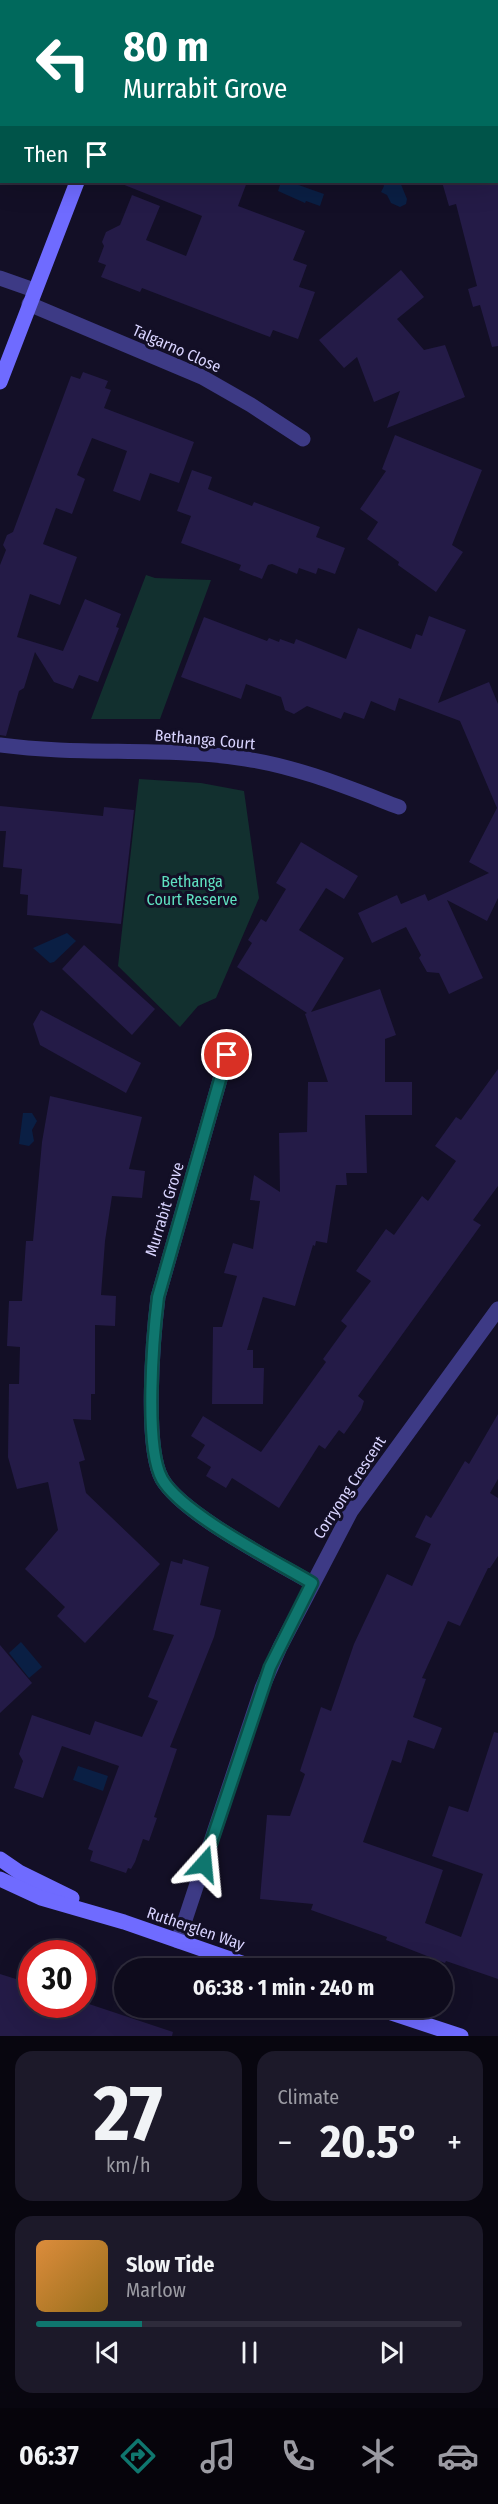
<!DOCTYPE html>
<html lang="en">
<head>
<meta charset="utf-8">
<style>
	body { margin:0; font-family:"Fira Sans Condensed",sans-serif; background:#1c1929; color:#f1f3f6; height:100vh; display:flex; flex-direction:column; font-size:22px; white-space:nowrap }
	* { box-sizing:border-box; margin:0 }
	p { font-size:20px; color:#9b9ba3 }
	.icon { flex:none; width:33px; height:33px; fill:none; stroke:currentColor; stroke-width:2; stroke-linecap:round; stroke-linejoin:round }
	.map { position:relative; height:2036px; overflow:hidden }
	.side { display:flex; flex-direction:column; gap:15px; padding:15px; background:#08060f; flex:1 }
	.side>* { flex:none }
	.guide { position:absolute; left:0px; top:0px; width:498px; height:183px; box-shadow:0 6px 24px #0002,0 0 0 2px #2e2b3b; background:#00695c; color:#fff; overflow:hidden }
	.speed { position:absolute; left:18px; top:1940px; display:flex; gap:12px; font-size:30px; font-weight:700; text-align:center }
	.speed>* { display:grid; place-content:center; width:78px; height:78px; border-radius:50%; background:#0e0b1c; box-shadow:0 6px 24px #0002,0 0 0 2px #2e2b3b; line-height:1 }
	.speed .limit { border:9px solid #d22; background:#fff; color:#111 }
	.pin { position:absolute; display:grid; place-items:center; width:51px; height:51px; color:#fff; margin:-26px; border:3px solid #fff; border-radius:50%; box-shadow:0 2px 6px #0007 }
	.me { position:absolute; width:66px; margin:-33px; rotate:18deg; stroke-linejoin:round; filter:drop-shadow(0 0 4px #0008) }
	.turn { display:flex; align-items:center; gap:21px; height:126px; padding:0 24px; font-size:27px }
	.turn .icon { width:78px; height:78px; stroke-width:2.5 }
	.turn b { display:block; font-size:42px; line-height:51px }
	.then { display:flex; align-items:center; height:57px; padding:0 24px; background:#0003; gap:12px; font-size:22px }
	.big { font-size:45px; font-weight:700; line-height:1.1 }
	.side .widget { flex:1; display:flex; flex-direction:column; justify-content:center; gap:9px; min-width:0; padding:0 21px; border-radius:18px; background:#1c1929 }
	.side .dial { align-items:center; gap:0 }
	.dial b { font-size:78px; line-height:1 }
	.song { display:flex; align-items:center; gap:18px }
	.cover { width:72px; height:72px; border-radius:9px; background:linear-gradient(135deg,hsl(30 70% 55%),hsl(40 70% 35%)) }
	.played { height:6px; border-radius:3px; background:linear-gradient(90deg,#0f766e 25%,#2e2b3b 25%) }
	.keys { display:flex; justify-content:space-around; direction:ltr }
	.heat { display:flex; justify-content:space-between; align-items:center; font-size:33px; direction:ltr }
	.side .tiles { flex:1; display:grid; gap:15px; grid-template-columns:1fr 1fr }
	.widget:last-child { grid-column:span 2 }
	.trip { position:absolute; left:114px; top:1958px; width:339px; height:60px; border-radius:30px; background:#0e0b1c; box-shadow:0 6px 24px #0002,0 0 0 2px #2e2b3b; font-weight:700; line-height:60px; text-align:center }
	.menu { display:flex; height:96px; justify-content:space-around; align-items:center; background:#06040b; color:#9b9ba3 }
	.menu .icon { width:42px; height:42px }
	.menu .on { color:#0f766e }
	.menu b { font-size:27px; color:#f1f3f6 }
	.map>svg:first-child { display:block }
</style>
</head>
<body>
<div class="map">
<svg width="498" height="2036" viewBox="0 0 498 2036">
	<rect width="100%" height="100%" fill="#130f26"/>
	<!-- green -->
	<g fill="#12302f">
		<polygon points="146,575 155,578 211,580 160,719 91,719"/>
		<polygon points="139,779 201,783 244,791 259,898 216,998 198,1006 180,1027 118,966"/>
	</g>
	<!-- water -->
	<g fill="#0a1f44">
		<polygon points="281,182 290,182 324,194 320,206 306,201 305,203 278,191"/>
		<polygon points="382,182 400,182 407,199 406,204 400,207 391,203 387,195 381,192 384,186"/>
		<polygon points="67,933 76,941 54,962 50,963 33,948"/>
		<polygon points="23,1113 32,1113 37,1121 32,1130 34,1141 29,1146 19,1144"/>
		<polygon points="21,1642 42,1667 29,1678 9,1653"/>
		<polygon points="78,1766 108,1776 103,1791 73,1780"/>
	</g>
	<!-- building -->
	<g fill="#241b47">
		<polygon points="117,182 247,182 238,206 305,231 293,260 307,265 299,287 315,292 298,339 273,330 270,337 142,288 140,292 101,277 106,265 98,262 104,246 102,242 106,232 120,225 132,195 160,206 146,240 186,256 202,216"/>
		<polygon points="442,182 498,182 498,346 492,347 480,305 473,307 468,289 477,286 456,204 449,206"/>
		<polygon points="401,270 424,297 397,319 424,350 445,345 465,397 387,428 400,391 374,402 357,357 344,368 319,340"/>
		<polygon points="83,372 108,381 105,388 111,390 104,408 194,442 179,483 150,473 140,501 113,491 127,451 92,438 77,475 85,479 72,514 56,508 43,544 77,557 60,605 30,594 17,637 63,651 85,599 121,614 116,627 119,628 98,682 79,675 73,689 54,682 35,652 24,688 19,691 6,736 0,735 0,565 6,550 3,545 7,535 13,532 71,376 80,379"/>
		<polygon points="395,435 482,470 452,545 463,552 436,592 398,565 399,562 367,539 378,522 360,509 386,471 382,469"/>
		<polygon points="192,470 212,477 208,489 252,506 254,502 320,527 316,537 345,548 335,574 318,568 316,574 299,568 297,574 272,564 268,565 262,579 239,570 241,565 181,543 191,516 177,511"/>
		<polygon points="429,616 466,630 438,703 489,682 498,704 498,898 487,921 447,900 483,978 449,994 439,973 427,972 419,958 421,955 406,927 372,943 358,913 397,895 401,904 425,894 428,901 489,873 469,862 497,808 460,721 399,698 395,711 371,701 364,719 344,712 341,719 307,706 294,714 285,710 281,697 246,684 241,699 181,677 204,617 267,641 269,638 279,642 280,639 294,644 296,639 346,659 358,628 411,649 416,634 422,636"/>
		<polygon points="0,806 103,816 104,807 134,810 121,924 27,915 28,895 20,894 22,869 3,867 6,831 0,831"/>
		<polygon points="301,842 358,876 344,899 326,888 299,930 344,958 311,1012 380,989 396,1035 385,1039 385,1082 412,1082 412,1115 365,1115 367,1173 346,1173 347,1185 336,1185 327,1243 316,1241 315,1246 313,1245 295,1306 263,1297 247,1350 253,1350 253,1368 264,1368 263,1404 212,1404 213,1327 222,1327 237,1276 224,1273 233,1243 253,1249 260,1201 250,1200 254,1175 280,1192 279,1133 307,1132 308,1082 328,1082 305,1014 307,1013 237,967 252,943 248,940 261,919 266,922 286,889 276,883"/>
		<polygon points="84,945 155,1009 132,1035 62,969"/>
		<polygon points="41,1010 141,1063 126,1093 40,1045 33,1024"/>
		<polygon points="498,1069 498,1186 473,1220 481,1225 358,1396 364,1401 361,1410 344,1434 339,1430 325,1449 319,1445 279,1508 232,1478 226,1488 206,1476 211,1467 197,1458 205,1445 191,1436 203,1416 261,1452 326,1362 323,1359 347,1326 341,1321 371,1281 356,1271 386,1229 394,1235 422,1196 428,1201 456,1161 435,1146 456,1117 461,1120"/>
		<polygon points="50,1096 142,1117 129,1169 145,1171 142,1198 112,1196 105,1241 101,1295 116,1296 115,1326 95,1325 95,1394 91,1394 91,1420 73,1419 85,1460 79,1462 86,1493 160,1564 85,1643 57,1616 65,1607 25,1569 58,1530 48,1482 17,1489 8,1457 9,1384 19,1384 20,1347 7,1346 9,1301 22,1301 26,1241 33,1241 42,1142"/>
		<polygon points="498,1414 498,1479 490,1493 498,1498 498,1556 490,1568 488,1568 460,1626 448,1621 422,1678 426,1679 413,1717 442,1728 434,1749 408,1740 401,1763 392,1760 363,1842 443,1870 425,1923 461,1937 483,1874 432,1856 449,1806 468,1812 494,1732 498,1733 498,1979 446,1961 445,1963 386,1940 387,1937 311,1910 313,1904 260,1899 267,1815 290,1816 305,1774 300,1771 321,1707 331,1711 354,1644 387,1574 412,1586 431,1544 415,1537 426,1515 431,1518 465,1461 469,1464"/>
		<polygon points="183,1559 209,1567 200,1605 221,1610 214,1637 170,1747 177,1749 154,1817 157,1818 149,1841 143,1839 135,1862 131,1869 128,1868 126,1873 90,1861 93,1851 88,1849 119,1766 62,1746 43,1798 14,1788 23,1761 19,1754 32,1715 90,1735 95,1721 142,1737 158,1701 148,1697 174,1635 153,1630 171,1561 182,1564"/>
		<polygon points="0,1645 32,1683 0,1713"/>
		<polygon points="0,1974 32,1984 32,2004 89,2004 173,2032 172,2036 0,2036"/>
	</g>
	<g fill="none" stroke-linecap="round" stroke-linejoin="round">
		<!-- street -->
		<g stroke="#3d3a85" stroke-width="15">
			<polyline points="0,278 34,290"/>
			<polyline points="29,304 202,377 251,405 303,439"/>
			<path d="M0,745C82,756 165,746 246,759C299,767 349,788 399,807"/>
			<path d="M227,1055L158,1297C153,1337 144,1447 162,1479C182,1514 274,1561 312,1583"/>
			<polyline points="178,1941 262,1688 280,1647 351,1511 498,1309"/>
		</g>
		<!-- secondary -->
		<g stroke="#6f6bff" stroke-width="15">
			<polyline points="148,2 148,0"/>
			<polyline points="0,382 77,182"/>
			<polyline points="0,1859 19,1872 72,1898"/>
			<polyline points="0,1879 41,1898 124,1922 256,1968"/>
			<polyline points="373,2007 461,2036"/>
		</g>
	</g>
	<g fill="none" stroke-linecap="round" stroke-linejoin="round">
		<defs>
			<path id="route" d="M204,1864L270,1667L312,1583C275,1561 182,1514 162,1479C144,1446 153,1337 158,1297L227,1055"/>
		</defs>
		<!-- route casing -->
		<use href="#route" stroke="#0a4d48" stroke-width="15"/>
		<!-- route -->
		<use href="#route" stroke="#0f766e" stroke-width="10"/>
	</g>
	<g text-anchor="middle" stroke-width="6" stroke-linejoin="round" paint-order="stroke">
		<!-- street labels -->
		<g font-size="16" fill="#d9d4ff" stroke="#130f26">
			<text transform="translate(177 348) rotate(24)" y="6">Talgarno Close</text>
			<text transform="translate(205 739) rotate(5)" y="6">Bethanga Court</text>
			<text transform="translate(164 1209) rotate(-73)" y="6">Murrabit Grove</text>
			<text transform="translate(349 1487) rotate(-57)" y="6">Corryong Crescent</text>
			<text transform="translate(196 1928) rotate(19)" y="6">Rutherglen Way</text>
		</g>
		<!-- park labels -->
		<g font-size="16" fill="#5fe0c0" stroke="#130f26">
			<text x="192" y="887">Bethanga<tspan x="192" dy="18">Court Reserve</tspan></text>
		</g>
	</g>
</svg>
<div class="speed"><div class="limit">30</div></div>
<div class="pin" style="left:227px;top:1055px;background:#d93025"><svg class="icon" aria-label="arrive" viewBox="0 0 24 24"><path d="M6 21V4h12l-3 4 3 4H6"/></svg></div>
<svg class="me" style="left:204px;top:1864px" viewBox="-20 -20 40 40"><path d="M0-17L14 15 0 8-14 15z" fill="#0f766e" stroke="#fff" stroke-width="4"/></svg>
<div class="trip">06:38 · 1 min · 240 m</div>
<div class="guide">
<div class="turn"><svg class="icon" aria-label="left" viewBox="0 0 24 24"><path d="M17 20v-9H6M10 6l-5 5 5 5"/></svg><div><b>80 m</b>Murrabit Grove</div></div>
<div class="then">Then<svg class="icon" aria-label="arrive" viewBox="0 0 24 24"><path d="M6 21V4h12l-3 4 3 4H6"/></svg></div>
</div>
</div>
<section class="side">
<div class="tiles">
<div class="widget dial"><b>27</b><p>km/h</p></div>
<div class="widget"><p>Climate</p>
<div class="heat"><a>−</a><b class="big">20.5°</b><a>+</a></div>
</div>
<div class="widget">
<div class="song"><i class="cover"></i><div><b>Slow Tide</b><p>Marlow</p></div></div>
<div class="played"></div>
<div class="keys"><svg class="icon" aria-label="previous" viewBox="0 0 24 24"><path d="M18 5L8 12l10 7zM5 5v14"/></svg><svg class="icon" aria-label="pause" viewBox="0 0 24 24"><path d="M8 5v14M16 5v14"/></svg><svg class="icon" aria-label="next" viewBox="0 0 24 24"><path d="M6 5l10 7-10 7zM19 5v14"/></svg></div>
</div>
</div>
</section>
<nav class="menu">
<b>06:37</b>
<svg class="icon on" aria-label="directions" viewBox="0 0 24 24"><path d="M12 3l9 9-9 9-9-9zM9 14v-3h6M13 9l2 2-2 2"/></svg>
<svg class="icon" aria-label="music" viewBox="0 0 24 24"><path d="M9 18V5l10-2v13"/><circle cx="6" cy="18" r="3"/><circle cx="16" cy="16" r="3"/></svg>
<svg class="icon" aria-label="phone" viewBox="0 0 24 24"><path d="M5 4h4l2 5-3 2q2 4 5 5l2-3 5 2v4C11 20 4 13 5 4z"/></svg>
<svg class="icon" aria-label="climate" viewBox="0 0 24 24"><path d="M12 3v18M4 7l16 10M4 17L20 7"/></svg>
<svg class="icon" aria-label="car" viewBox="0 0 24 24"><path d="M5 17H2v-5l4-1 3-4h7l3 4 3 1v5h-3M9 17h6M6 11h13"/><circle cx="7" cy="17" r="2"/><circle cx="17" cy="17" r="2"/></svg>
</nav>
</body>
</html>
